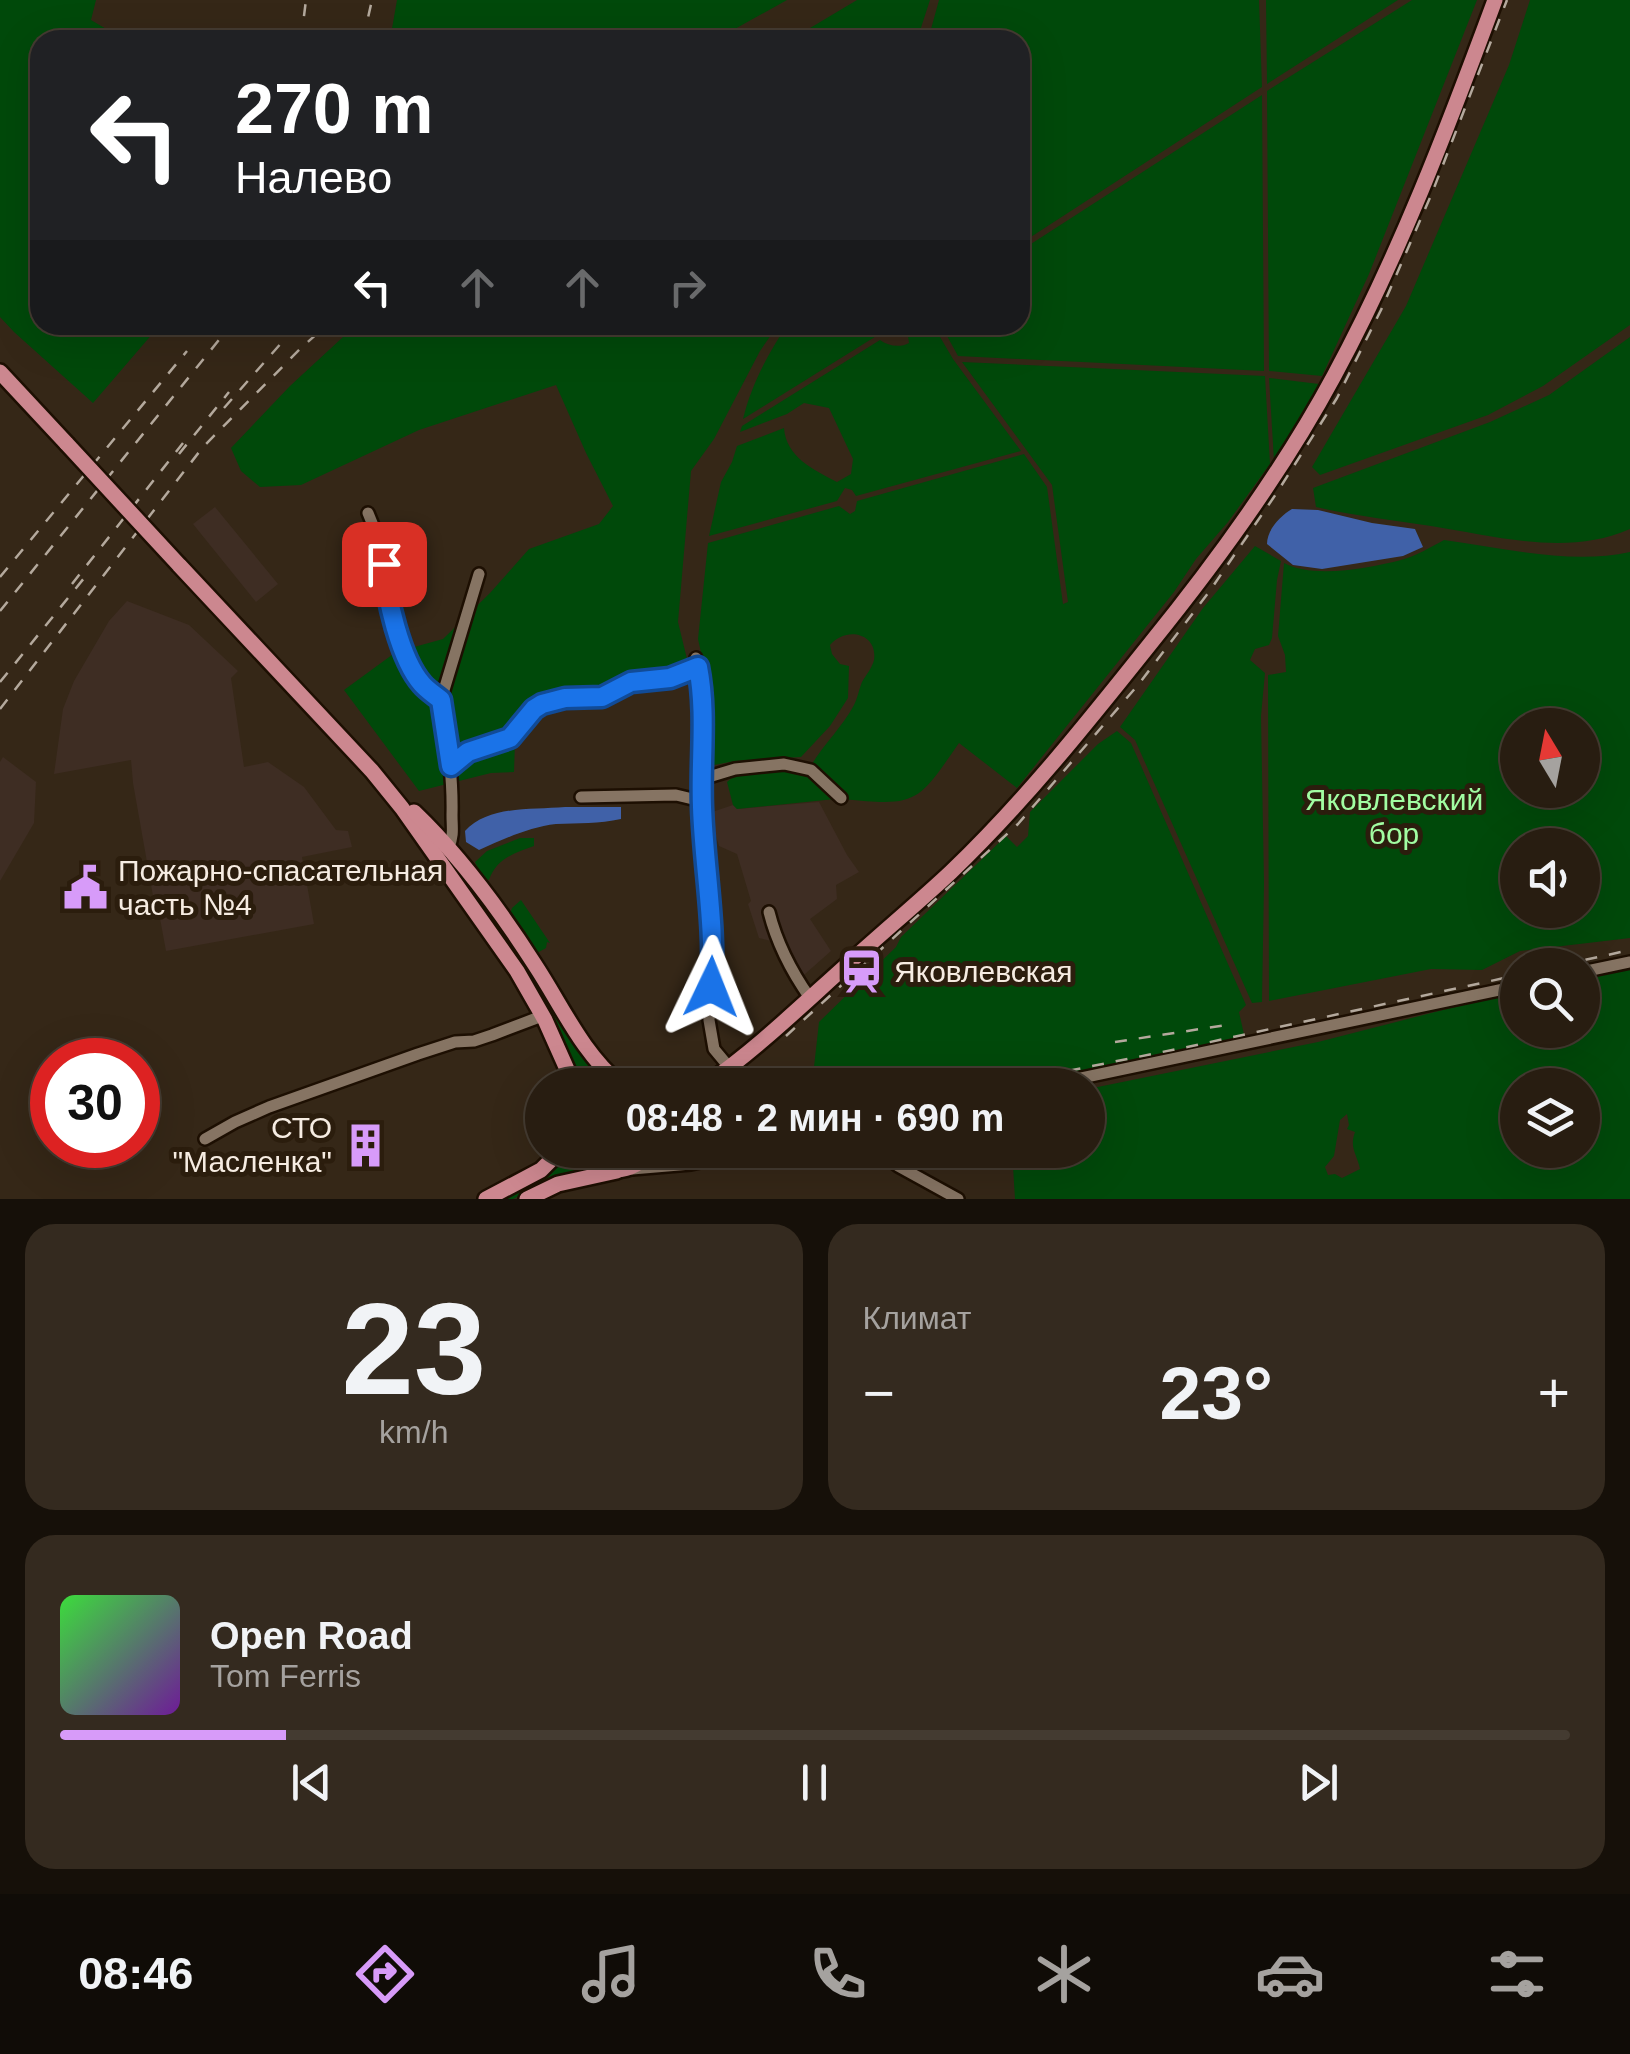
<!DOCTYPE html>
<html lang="ru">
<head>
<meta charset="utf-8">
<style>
	body { margin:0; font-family:Helvetica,sans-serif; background:#342a1f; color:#f1f3f6; height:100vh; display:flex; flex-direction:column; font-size:38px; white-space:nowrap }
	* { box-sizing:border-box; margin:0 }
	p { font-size:32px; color:#a5a29f }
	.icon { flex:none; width:55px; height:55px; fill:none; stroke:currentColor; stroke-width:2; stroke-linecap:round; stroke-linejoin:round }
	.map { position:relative; height:1199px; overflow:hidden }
	.side { display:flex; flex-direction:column; gap:25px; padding:25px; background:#161009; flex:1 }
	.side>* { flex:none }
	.guide { position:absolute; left:30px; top:30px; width:1000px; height:305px; border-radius:30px; box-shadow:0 10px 40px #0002,0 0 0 2px #443b31; background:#202124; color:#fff; overflow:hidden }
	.needle { width:65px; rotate:350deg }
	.controls { position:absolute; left:1500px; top:708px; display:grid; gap:20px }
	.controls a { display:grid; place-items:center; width:100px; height:100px; border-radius:50%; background:#281d11; box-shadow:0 10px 40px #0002,0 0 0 2px #443b31; font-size:50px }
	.speed { position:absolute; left:30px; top:1038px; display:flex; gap:20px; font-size:50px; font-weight:700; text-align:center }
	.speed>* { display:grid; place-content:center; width:130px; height:130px; border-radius:50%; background:#281d11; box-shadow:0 10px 40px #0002,0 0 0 2px #443b31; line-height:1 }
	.speed .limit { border:15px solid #d22; background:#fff; color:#111 }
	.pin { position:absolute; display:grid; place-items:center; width:85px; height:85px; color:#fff; margin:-42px; border-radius:20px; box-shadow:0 5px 15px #0006 }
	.me { position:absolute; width:110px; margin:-55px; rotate:2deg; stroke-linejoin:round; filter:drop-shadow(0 0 8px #0008) }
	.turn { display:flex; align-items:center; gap:35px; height:210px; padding:0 40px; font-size:45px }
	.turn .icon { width:130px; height:130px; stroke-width:2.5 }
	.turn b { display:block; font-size:70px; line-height:85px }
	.lanes { display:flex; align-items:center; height:95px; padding:0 40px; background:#0003; justify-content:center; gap:50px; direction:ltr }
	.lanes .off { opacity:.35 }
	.big { font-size:75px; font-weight:600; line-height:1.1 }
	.side .card { flex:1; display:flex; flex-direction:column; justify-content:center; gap:15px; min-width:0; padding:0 35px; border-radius:30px; background:#342a1f }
	.side .dial { align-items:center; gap:0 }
	.dial b { font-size:130px; line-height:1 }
	.song { display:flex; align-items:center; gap:30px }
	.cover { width:120px; height:120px; border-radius:15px; background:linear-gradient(135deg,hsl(120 70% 55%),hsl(280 70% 35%)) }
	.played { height:10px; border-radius:5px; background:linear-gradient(90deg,#d79bf9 15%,#443b31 15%) }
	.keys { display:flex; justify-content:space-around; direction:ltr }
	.heat { display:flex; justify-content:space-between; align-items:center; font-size:55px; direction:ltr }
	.side .tiles { flex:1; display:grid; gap:25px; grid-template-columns:1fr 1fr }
	.card:last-child { grid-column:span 2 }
	.trip { position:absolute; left:525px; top:1068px; width:580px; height:100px; border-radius:50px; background:#281d11; box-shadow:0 10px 40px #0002,0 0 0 2px #443b31; font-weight:600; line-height:100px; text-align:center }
	.dock { display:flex; height:160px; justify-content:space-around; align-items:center; background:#100c07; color:#a5a29f }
	.dock .icon { width:70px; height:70px }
	.dock .on { color:#d79bf9 }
	.dock b { font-size:45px; color:#f1f3f6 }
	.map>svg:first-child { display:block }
</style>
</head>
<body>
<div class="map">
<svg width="1630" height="1199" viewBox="0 0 1630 1199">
	<rect width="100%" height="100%" fill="#352717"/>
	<!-- industrial -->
	<g fill="#3e2d23">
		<polygon points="215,507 278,584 256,602 193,524"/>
		<polygon points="127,601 189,625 238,671 231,678 244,767 268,762 304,787 336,830 348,831 352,847 302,857 314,924 166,951 159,913 156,913 133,783 131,760 54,774 63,709 74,681 109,621"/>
		<polygon points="3,757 36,782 34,823 0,881 0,762"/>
		<polygon points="819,802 847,855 859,872 836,885 837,899 810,919 831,951 796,982 771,941 759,938 748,904 751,901 737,854 719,846 709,813 733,805 737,809"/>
	</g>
	<!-- green -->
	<g fill="#00490a" fill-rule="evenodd">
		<polygon points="0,0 96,0 91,20 125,40 40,40 40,325 160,325 93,403 14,332 0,317"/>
		<polygon points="397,0 787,0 715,40 390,40"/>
		<polygon points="857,0 930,0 917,40 790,40"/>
		<polygon points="939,0 1259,0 1262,87 1020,244 1020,40 928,40"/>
		<polygon points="1266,0 1398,0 1267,84"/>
		<polygon points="1412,0 1477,0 1369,274 1322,376 1269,371 1267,91"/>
		<polygon points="1530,0 1630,0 1630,325 1543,386 1488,415 1320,475 1312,467 1406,306 1509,65"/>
		<polygon points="1262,95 1264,371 958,356 941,325 1020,325 1020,251"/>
		<polygon points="356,325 778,325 760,351 714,439 691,471 678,622 687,659 677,671 531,697 515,742 514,772 491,773 419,791 344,690 396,652 443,639 490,593 529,549 599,524 613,506 586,453 556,385 419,430 301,485 260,487 241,471 231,448 290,386"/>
		<path d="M787,325H894L743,419C751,385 768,354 787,325Z"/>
		<path d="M905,325H933L953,359L1021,451L856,496L852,490L845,488L837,501L709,536L721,482L732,462L737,446L784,428C786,457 814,470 837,482L851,474L853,459L829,408L804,403L787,414L740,432L742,426L880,340C888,346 900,348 909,343L908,336L902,327Z"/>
		<path d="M1630,337V529C1567,557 1496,536 1431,526C1393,520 1355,516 1316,507L1313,488L1490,422L1549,395Z"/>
		<path d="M962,362L1265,376L1270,464L1228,522L1196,559L1174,592L1017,788L959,743C918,802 918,807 844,799L812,764C824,744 843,726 854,705C858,697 859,689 862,682C866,675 872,668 874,660C878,633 846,626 830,645L832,654L840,664L849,666L848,698L830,726L801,757L735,761L714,765L708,754L707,721L712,702L698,639L708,543L839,506L850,514L855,511L857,501L1024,454L1047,487L1063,604L1068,602L1052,485Z"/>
		<polygon points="1269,378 1319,384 1274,461"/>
		<path d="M1444,540C1505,548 1570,565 1630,552V938L1520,951L1482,970L1431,969L1269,1001L1268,675L1286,672L1285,655L1278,636L1284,563C1313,579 1370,568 1401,560C1416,556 1431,547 1444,540ZM1518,725H1582V790H1518ZM1518,845H1582V910H1518Z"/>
		<polygon points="1255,546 1281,561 1277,580 1272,638 1269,645 1255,649 1250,660 1265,673 1261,716 1264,883 1262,1002 1252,1003 1135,740 1120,727 1203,608"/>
		<polygon points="1117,731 1131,743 1246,1005 1239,1012 1245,1039 1013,1085 822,1085 814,1067 819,1022 896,947 901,937 1006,836 1017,847 1028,836 1030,812 1098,744"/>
		<polygon points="781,771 810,775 835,799 737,809 733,805 727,782 734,776"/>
		<path d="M520,838H534V846C514,853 496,859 489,880L482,878L475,862L487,851Z"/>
		<polygon points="521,900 550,943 547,942 546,948 537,953 510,914 512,908"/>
		<polygon points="496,919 606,1078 588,1085 581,1085 492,924"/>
		<path d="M1630,966V1199H1015L1012,1150H1088V1089L1318,1042L1517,991L1518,1030H1557L1563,1041L1567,1045L1573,1043L1575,1034L1572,1030H1582L1583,977ZM1518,1085H1582V1150H1518ZM1347,1114L1349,1125L1347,1129L1355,1132C1349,1148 1357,1154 1360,1169L1342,1178L1335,1174L1328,1175L1325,1167L1334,1156L1340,1120Z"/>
		<path d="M569,1150H572L578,1160L589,1170L547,1182L513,1199H500C526,1185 550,1174 569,1150Z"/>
	</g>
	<!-- water -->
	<g fill="#4061a8">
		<path d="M1292,509L1318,510L1372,523L1415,529L1423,547L1403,556L1322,569L1293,565L1267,544C1267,530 1280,516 1292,509Z"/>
		<path d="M565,807H621V819C599,824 578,823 556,824C529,827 504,839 479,850L466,842L465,831C489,805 532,810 565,807Z"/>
	</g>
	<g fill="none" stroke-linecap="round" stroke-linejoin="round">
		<defs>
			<g id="minor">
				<path d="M368,513L381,545L385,589L409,663L423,685L441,700C447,738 453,776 452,815C452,828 454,834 449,847"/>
				<polyline points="696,658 702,689 701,801 713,940 709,1020 714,1049 729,1067"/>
				<polyline points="441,700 479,574"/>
				<polyline points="451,766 468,752 510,737 534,709 542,705 565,698 601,697 631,683 670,678 697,667"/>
				<polyline points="702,779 735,769 784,764 811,770 841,798"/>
				<polyline points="581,797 676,795 701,801"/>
				<path d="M769,912C777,944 791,971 810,998"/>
				<polyline points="1582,972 1630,962"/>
				<polyline points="1048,1085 1518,986"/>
				<polyline points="205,1139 235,1122 269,1107 418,1054 455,1042 474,1041 492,1035 542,1016"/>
				<polyline points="663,1150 672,1160 681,1164"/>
				<polyline points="877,1150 898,1166 958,1199"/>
				<polyline points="632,1169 691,1164 758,1150"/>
			</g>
			<g id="major">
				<polyline points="0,372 67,444"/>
				<polyline points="179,565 372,771 402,808 517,971 545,1020 574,1085"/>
				<path d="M414,812C461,857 500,910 535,965C562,1006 582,1053 621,1085"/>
				<path d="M705,1085C756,1050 803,1004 849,963C883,932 918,903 951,872C1024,802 1087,723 1150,644C1218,560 1283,471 1334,376C1399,256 1448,127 1495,0"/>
				<path d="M580,1150C600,1177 632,1176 652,1150"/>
				<polyline points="486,1199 541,1170 561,1150"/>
				<polyline points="527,1199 558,1184 617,1171"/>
			</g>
		</defs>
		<!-- minor casing -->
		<use href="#minor" stroke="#1d0f02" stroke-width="16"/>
		<!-- major casing -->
		<use href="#major" stroke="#1d0f02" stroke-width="20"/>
		<!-- minor -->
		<use href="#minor" stroke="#867463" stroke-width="11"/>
		<!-- major -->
		<use href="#major" stroke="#cc878f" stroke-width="15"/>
		<!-- rail -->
		<g stroke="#b4a99d" stroke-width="2.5" stroke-dasharray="12 12" stroke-linecap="butt">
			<polyline points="301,40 306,0"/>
			<polyline points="363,40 372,0"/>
			<polyline points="224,408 283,341"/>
			<polyline points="179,454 229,392"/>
			<polyline points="0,577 187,351"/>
			<polyline points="72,584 183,443"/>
			<polyline points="0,611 231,325"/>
			<polyline points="0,682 85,577"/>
			<polyline points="0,709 203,447 302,347 327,325"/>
			<polyline points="1562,965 1630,950"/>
			<polyline points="786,1036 1018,824 1138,685 1209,592 1276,494 1337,398 1381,310 1432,193 1507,0"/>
			<polyline points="1115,1042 1233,1024"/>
			<polyline points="998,1085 1192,1046 1518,975"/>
		</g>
		<defs>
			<polyline id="major-bridge" points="67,444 179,565"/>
		</defs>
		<!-- major-bridge casing -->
		<use href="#major-bridge" stroke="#1d0f02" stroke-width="20" stroke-linecap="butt"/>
		<!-- major-bridge -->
		<use href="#major-bridge" stroke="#cc878f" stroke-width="15"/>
	</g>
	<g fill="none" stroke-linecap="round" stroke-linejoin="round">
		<defs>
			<path id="route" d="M384,564C386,597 400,659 422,684C427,690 435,695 441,700L451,766L468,752L510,738L534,709L542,704L565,698L602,697L631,682L670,678L698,667C707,713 700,761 702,807C704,868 716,927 711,987"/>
		</defs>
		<!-- route casing -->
		<use href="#route" stroke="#114b97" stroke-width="25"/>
		<!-- route -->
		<use href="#route" stroke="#1a73e8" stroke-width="18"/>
	</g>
	<!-- icons -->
	<defs>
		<symbol id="civic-bare" viewBox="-9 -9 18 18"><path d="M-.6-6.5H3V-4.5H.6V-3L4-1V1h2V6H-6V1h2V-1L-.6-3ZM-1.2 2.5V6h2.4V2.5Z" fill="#d79bf9" stroke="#2b1d0d" stroke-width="2.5" paint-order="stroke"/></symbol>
		<symbol id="station-bare" viewBox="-9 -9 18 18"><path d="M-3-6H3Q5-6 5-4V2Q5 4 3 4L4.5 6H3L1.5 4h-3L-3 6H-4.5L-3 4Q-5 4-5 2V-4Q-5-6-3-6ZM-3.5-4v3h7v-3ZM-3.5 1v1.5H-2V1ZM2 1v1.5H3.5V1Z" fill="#d79bf9" stroke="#2b1d0d" stroke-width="2.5" paint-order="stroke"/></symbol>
		<symbol id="building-bare" viewBox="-9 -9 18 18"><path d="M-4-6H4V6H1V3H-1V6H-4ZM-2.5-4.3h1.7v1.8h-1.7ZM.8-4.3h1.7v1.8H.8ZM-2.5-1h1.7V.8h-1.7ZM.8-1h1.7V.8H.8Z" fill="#d79bf9" stroke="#2b1d0d" stroke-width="2.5" paint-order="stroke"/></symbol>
	</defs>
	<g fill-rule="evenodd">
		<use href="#civic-bare" x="54" y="856" width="63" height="63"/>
		<use href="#station-bare" x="830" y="940" width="63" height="63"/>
		<use href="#building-bare" x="334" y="1114" width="63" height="63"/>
	</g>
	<g text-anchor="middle" stroke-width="10" stroke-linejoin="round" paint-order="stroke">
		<!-- park labels -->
		<g font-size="30" fill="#a1fda2" stroke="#2b1d0d">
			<text x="1394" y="810">Яковлевский<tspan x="1394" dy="34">бор</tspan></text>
		</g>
		<!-- poi labels -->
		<g font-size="30" fill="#f6ece2" stroke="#2b1d0d" text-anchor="start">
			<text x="118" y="881">Пожарно-спасательная<tspan x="118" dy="34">часть №4</tspan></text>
			<text x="894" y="982">Яковлевская</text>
			<text x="332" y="1138" text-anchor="end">СТО<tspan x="332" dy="34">"Масленка"</tspan></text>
		</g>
	</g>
</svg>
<div class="controls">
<a><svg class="needle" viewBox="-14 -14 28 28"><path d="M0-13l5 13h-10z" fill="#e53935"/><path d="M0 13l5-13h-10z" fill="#a5a29f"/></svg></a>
<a><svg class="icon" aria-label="sound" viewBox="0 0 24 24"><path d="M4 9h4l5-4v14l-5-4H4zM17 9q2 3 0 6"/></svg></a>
<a><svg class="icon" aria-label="search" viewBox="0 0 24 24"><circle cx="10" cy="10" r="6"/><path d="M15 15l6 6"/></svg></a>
<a><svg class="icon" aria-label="layers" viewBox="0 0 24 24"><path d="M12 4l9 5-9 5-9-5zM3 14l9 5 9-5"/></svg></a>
</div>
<div class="speed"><div class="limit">30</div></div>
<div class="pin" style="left:384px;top:564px;background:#d93025"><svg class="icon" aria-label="arrive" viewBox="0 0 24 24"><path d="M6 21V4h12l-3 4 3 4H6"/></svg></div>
<svg class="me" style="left:711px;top:987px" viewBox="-20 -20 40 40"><path d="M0-17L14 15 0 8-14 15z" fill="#1a73e8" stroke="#fff" stroke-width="4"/></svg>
<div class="trip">08:48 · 2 мин · 690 m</div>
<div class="guide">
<div class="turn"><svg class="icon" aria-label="left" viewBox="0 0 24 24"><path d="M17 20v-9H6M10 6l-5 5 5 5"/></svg><div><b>270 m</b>Налево</div></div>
<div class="lanes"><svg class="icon" aria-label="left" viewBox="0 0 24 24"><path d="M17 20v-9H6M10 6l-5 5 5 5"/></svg><svg class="icon off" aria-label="ahead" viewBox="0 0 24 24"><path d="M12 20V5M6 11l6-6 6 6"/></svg><svg class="icon off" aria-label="ahead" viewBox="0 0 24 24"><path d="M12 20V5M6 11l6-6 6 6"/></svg><svg class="icon off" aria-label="right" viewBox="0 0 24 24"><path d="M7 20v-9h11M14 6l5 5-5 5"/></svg></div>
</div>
</div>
<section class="side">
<div class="tiles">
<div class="card dial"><b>23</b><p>km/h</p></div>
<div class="card"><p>Климат</p>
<div class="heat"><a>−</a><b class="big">23°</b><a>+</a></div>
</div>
<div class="card">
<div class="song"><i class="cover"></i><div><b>Open Road</b><p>Tom Ferris</p></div></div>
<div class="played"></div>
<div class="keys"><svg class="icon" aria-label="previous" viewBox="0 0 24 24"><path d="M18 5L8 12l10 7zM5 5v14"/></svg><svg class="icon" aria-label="pause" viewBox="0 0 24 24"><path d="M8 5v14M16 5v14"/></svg><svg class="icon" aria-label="next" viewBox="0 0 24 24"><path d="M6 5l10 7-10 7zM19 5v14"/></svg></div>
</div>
</div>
</section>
<nav class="dock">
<b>08:46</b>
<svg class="icon on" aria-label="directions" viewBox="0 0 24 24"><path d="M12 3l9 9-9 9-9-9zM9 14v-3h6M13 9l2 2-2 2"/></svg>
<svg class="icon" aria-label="music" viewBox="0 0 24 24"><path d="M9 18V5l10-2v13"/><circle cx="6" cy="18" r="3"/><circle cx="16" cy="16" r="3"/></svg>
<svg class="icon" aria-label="phone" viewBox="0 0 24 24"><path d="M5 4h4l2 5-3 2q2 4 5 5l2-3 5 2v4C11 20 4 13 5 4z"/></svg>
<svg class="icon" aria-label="climate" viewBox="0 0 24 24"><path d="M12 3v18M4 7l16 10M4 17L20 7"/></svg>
<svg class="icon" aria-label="car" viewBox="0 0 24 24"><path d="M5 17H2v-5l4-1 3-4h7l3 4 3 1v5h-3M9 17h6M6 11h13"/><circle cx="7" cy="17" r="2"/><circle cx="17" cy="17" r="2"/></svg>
<svg class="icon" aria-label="filters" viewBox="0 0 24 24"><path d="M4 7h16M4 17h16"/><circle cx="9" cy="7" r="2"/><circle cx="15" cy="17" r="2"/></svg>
</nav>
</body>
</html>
